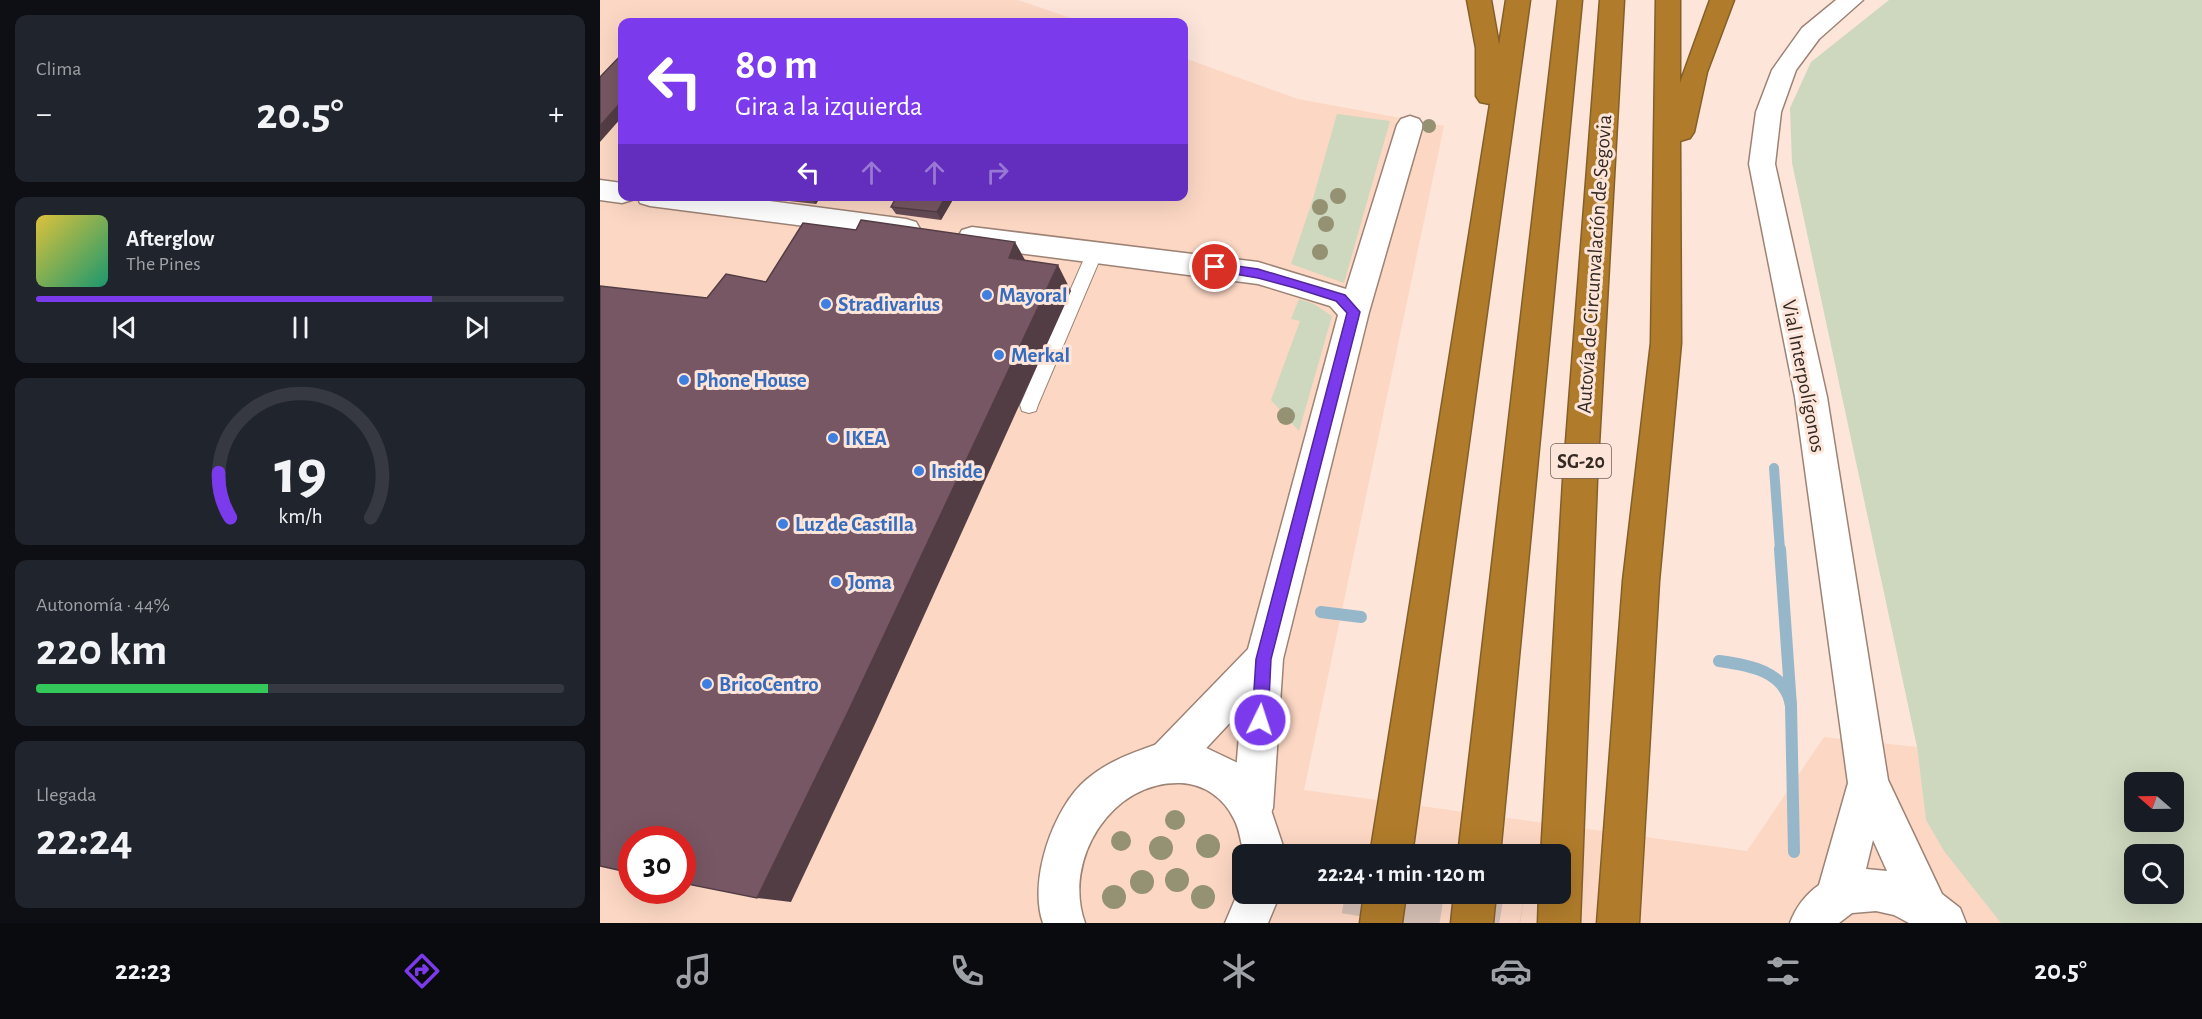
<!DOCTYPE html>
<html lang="es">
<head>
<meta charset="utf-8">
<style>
	body { margin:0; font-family:"Alegreya Sans",sans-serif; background:#20242c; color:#f1f3f6; height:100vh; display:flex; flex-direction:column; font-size:22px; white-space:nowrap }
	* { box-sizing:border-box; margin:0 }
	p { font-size:20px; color:#9ea1a6 }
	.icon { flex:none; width:33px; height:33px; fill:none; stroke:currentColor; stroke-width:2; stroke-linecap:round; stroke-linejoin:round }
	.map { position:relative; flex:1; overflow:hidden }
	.sheet { display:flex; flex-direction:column; gap:15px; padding:15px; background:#0d0f14; width:600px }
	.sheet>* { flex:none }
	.hud { position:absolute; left:18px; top:18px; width:570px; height:183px; border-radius:12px; box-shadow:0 6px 24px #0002; background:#7c3aed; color:#fff; overflow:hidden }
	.needle { width:39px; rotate:290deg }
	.fabs { position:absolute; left:1524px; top:772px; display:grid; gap:12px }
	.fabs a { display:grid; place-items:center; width:60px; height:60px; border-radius:12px; background:#171b24; box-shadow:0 6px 24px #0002; font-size:30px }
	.speed { position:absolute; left:18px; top:826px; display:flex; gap:12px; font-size:30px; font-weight:700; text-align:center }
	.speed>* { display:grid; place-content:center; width:78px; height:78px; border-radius:50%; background:#171b24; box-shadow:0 6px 24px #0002; line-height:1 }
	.speed .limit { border:9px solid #d22; background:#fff; color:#111 }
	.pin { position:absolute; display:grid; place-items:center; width:51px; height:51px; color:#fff; margin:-26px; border:3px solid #fff; border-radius:50%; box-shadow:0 2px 6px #0007 }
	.me { position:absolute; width:66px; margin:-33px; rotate:4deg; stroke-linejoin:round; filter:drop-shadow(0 0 4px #0008) }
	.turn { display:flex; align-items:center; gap:21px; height:126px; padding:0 18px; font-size:27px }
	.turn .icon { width:78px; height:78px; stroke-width:2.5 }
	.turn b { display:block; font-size:42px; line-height:51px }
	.lanes { display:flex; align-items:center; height:57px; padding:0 18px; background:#0003; justify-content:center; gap:30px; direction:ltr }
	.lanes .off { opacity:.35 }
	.big { font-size:45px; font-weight:700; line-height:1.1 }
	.sheet .widget { flex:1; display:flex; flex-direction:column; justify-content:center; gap:9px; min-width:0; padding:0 21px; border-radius:12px; background:#20242c }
	.sheet .dial { align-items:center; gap:0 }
	.dial svg { height:156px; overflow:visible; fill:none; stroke:#363941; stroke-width:7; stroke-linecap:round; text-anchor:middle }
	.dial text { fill:#f1f3f6; stroke:none }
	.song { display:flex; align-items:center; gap:18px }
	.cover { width:72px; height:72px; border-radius:9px; background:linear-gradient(135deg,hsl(50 70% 55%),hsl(160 70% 35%)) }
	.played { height:6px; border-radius:3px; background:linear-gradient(90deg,#7c3aed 75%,#363941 75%) }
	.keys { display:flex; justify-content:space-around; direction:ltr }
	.heat { display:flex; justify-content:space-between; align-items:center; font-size:33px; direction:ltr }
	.charge { height:9px; border-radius:4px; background:linear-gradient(90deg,#34c759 44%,#363941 0) }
	.trip { position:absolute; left:632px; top:844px; width:339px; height:60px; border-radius:12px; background:#171b24; box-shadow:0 6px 24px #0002; font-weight:700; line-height:60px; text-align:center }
	.tabs { display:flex; height:96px; justify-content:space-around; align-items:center; background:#090b0e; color:#9ea1a6 }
	.tabs .icon { width:42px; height:42px }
	.tabs .current { color:#7c3aed }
	.tabs b { font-size:27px; color:#f1f3f6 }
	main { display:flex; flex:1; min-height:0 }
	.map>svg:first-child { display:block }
</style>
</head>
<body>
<main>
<section class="sheet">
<div class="widget"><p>Clima</p>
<div class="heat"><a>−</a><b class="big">20.5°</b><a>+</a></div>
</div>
<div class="widget">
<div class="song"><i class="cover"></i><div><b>Afterglow</b><p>The Pines</p></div></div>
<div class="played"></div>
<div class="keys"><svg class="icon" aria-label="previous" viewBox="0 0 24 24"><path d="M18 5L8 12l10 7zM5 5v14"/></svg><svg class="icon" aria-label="pause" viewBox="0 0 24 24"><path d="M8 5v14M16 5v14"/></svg><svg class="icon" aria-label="next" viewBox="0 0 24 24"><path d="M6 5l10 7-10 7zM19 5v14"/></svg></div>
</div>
<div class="widget dial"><svg viewBox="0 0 100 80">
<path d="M14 69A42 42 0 1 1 86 69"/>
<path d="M14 69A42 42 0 0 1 8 46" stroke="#7c3aed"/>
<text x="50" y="56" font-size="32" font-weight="700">19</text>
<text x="50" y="72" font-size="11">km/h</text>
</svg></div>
<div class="widget"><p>Autonomía · 44%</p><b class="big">220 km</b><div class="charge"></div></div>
<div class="widget"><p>Llegada</p><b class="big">22:24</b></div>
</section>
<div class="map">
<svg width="1602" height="923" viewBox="0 0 1602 923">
	<rect width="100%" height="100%" fill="#fde5d9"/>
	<!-- built -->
	<path fill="#fcd7c4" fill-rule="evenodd" d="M0,0H418L482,22H22V196H584V58L698,99L844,126L704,790L1147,851L1224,737L1317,747L1326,820L1401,923H0ZM32,840H82V891H32ZM642,855H960V894H642Z"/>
	<!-- green -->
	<g fill="#ced8be" fill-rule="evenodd">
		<path d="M1289,0H1602V923H1401L1344,851L1326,820L1317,747L1192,163L1190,108L1211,62ZM1534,783H1574V822H1534ZM1534,855H1574V894H1534Z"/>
		<polygon points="737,114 790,121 744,283 691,264 712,202"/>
		<polygon points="699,299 714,304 732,316 699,431 671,400 700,321 691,319"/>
	</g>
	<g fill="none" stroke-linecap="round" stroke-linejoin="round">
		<!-- stream-far1 -->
		<polyline stroke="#96b6ca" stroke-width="10" points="1174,468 1180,550"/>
		<!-- stream -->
		<g stroke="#96b6ca" stroke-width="12">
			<polyline points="1180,549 1191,706"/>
			<polyline points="721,612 761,617"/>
			<path d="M1119,661C1149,665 1186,671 1191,706L1194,852"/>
		</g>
		<!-- secondary-tunnel -->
		<polyline stroke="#d5bfb5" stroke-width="39" stroke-dasharray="39 20" stroke-linecap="butt" points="745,894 920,923"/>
		<defs>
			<polygon id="service" points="495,246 501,248 503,252 438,405 436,411 429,413 422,411 420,405 487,252 489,248"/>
			<g id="minor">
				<polygon points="810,116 819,119 823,125 769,312 683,659 673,808 667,822 653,828 639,822 633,808 641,711 581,775 567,781 553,775 547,761 553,747 648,649 738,315 730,306 658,284 372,247 362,244 358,237 362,230 372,227 658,262 746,289 797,125 801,119"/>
				<polygon points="0,180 22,183 22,196 34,196 32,200 22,203 0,200"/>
				<polygon points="37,196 131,196 306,219 316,222 320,229 316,236 306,239 50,206 40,203"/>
			</g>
			<g id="secondary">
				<path d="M1236,0H1263L1219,39L1196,70L1181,112L1175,164L1227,397L1288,780L1342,894L1360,908L1366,923H1309L1294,915L1276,911L1252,913L1239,923H1190C1196,907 1205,895 1219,885L1248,783L1195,397L1149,164L1156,112L1172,70L1202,28ZM1273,840L1287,871L1266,869Z"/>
				<path d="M563,742L598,744L642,765L666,795L686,855H644C641,844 640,830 634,819C624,798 604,784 581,783C512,780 462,860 485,923H443C428,881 453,808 486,780C509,760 535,752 563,742Z"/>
				<polygon points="642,883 642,894 680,894 668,923 625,923"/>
			</g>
			<g id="motorway">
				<polygon points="867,0 891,0 899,45 906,0 930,0 812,855 770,855 890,104 880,102 876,96 876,48"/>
				<polygon points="958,0 982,0 900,855 858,855"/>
				<polygon points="1000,0 1024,0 997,480 980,923 938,923 939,894 960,894 960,855 941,855 963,480"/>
				<polygon points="1056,0 1080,0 1080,83 1110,0 1134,0 1107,72 1094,132 1090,138 1080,141 1081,343 1059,581 1039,923 997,923 1023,581 1051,343"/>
				<polygon points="764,894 806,894 802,923 760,923"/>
				<polygon points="854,894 896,894 893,923 851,923"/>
			</g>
		</defs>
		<!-- service casing -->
		<use href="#service" stroke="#9d8375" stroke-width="2"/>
		<!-- minor casing -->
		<use href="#minor" stroke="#9d8375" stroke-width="3"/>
		<!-- secondary casing -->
		<use href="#secondary" stroke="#9d8375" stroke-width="3"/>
		<!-- motorway casing -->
		<use href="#motorway" stroke="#855f28" stroke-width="3"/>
		<!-- service -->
		<use href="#service" fill="#fff" fill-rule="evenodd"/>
		<!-- minor -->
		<use href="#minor" fill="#fff" fill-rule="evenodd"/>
		<!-- secondary -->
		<use href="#secondary" fill="#fff" fill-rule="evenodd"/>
		<!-- motorway -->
		<use href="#motorway" fill="#b07c2b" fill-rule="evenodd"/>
	</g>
	<!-- trees -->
	<g fill="#949272">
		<circle cx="829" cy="126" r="7"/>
		<circle cx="738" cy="196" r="8"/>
		<circle cx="720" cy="207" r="8"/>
		<circle cx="726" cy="224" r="8"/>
		<circle cx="720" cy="252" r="8"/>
		<circle cx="686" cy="416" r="9"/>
		<circle cx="575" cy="820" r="10"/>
		<circle cx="521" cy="841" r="10"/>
		<circle cx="608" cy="846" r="12"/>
		<circle cx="561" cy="848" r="12"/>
		<circle cx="577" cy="880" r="12"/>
		<circle cx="542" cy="882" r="12"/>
		<circle cx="514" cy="897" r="12"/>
		<circle cx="603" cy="897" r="12"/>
	</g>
	<!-- wall -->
	<g fill="#664b55">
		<polygon points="169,196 221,196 216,204 171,199"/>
		<polygon points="355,196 341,220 296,214 291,207"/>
	</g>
	<!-- shaded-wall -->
	<g fill="#533d45">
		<polygon points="22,101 22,117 0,142 0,126"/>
		<polygon points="210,196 221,196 216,204"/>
		<polygon points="346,196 355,196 341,220 337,212"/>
		<polygon points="415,242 429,267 409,258"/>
		<polygon points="458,265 471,291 275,724 191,902 157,898"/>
	</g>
	<!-- building -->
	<g fill="#775763" stroke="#533d45" stroke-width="1.5">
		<polygon points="22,54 22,101 0,126 0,77"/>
		<polygon points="297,196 346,196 337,212 291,207"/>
		<polygon points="261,220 415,242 409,258 458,265 248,712 157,898 82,883 82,840 32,840 32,873 0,866 0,286 107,298 126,274 166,282 203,223 256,230"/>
	</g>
	<!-- route -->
	<polygon fill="#7c3aed" stroke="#51269a" stroke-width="1.5" points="615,263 658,269 745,295 760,312 671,659 668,720 665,726 660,728 654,726 652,720 656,659 747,313 736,301 695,288 658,278 611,270 609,267"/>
	<!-- markers -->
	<g fill="#3f7fe0" stroke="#fde5d9" stroke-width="2">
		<circle cx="387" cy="295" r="6"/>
		<circle cx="226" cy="304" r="6"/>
		<circle cx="399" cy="355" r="6"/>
		<circle cx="84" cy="380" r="6"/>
		<circle cx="233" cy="438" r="6"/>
		<circle cx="319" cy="471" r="6"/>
		<circle cx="183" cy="524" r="6"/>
		<circle cx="236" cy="582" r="6"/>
		<circle cx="107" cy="684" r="6"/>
	</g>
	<g text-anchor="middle" stroke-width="6" stroke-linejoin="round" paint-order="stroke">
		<!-- shield labels -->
		<rect fill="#fde5d9" stroke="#70615a" stroke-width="1.5" x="951" y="444" width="60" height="34" rx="4.5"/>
		<g font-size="20" font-weight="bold" fill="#342923">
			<text x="981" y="468">SG-20</text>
		</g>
		<!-- street labels -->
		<g font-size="21" fill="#342923" stroke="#fde5d9">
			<text transform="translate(994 264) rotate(-86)" y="7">Autovía de Circunvalación de Segovia</text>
			<text transform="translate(1204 376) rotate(79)" y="7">Vial Interpolígonos</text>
		</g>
		<!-- shop labels -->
		<g font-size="21" font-weight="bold" fill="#366cbe" stroke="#fde5d9" text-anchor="start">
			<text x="399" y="302">Mayoral</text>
			<text x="238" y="311">Stradivarius</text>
			<text x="411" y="362">Merkal</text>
			<text x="96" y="387">Phone House</text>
			<text x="245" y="445">IKEA</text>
			<text x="331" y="478">Inside</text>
			<text x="195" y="531">Luz de Castilla</text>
			<text x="248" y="589">Joma</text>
			<text x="119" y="691">BricoCentro</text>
		</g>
	</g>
</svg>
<div class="fabs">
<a><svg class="needle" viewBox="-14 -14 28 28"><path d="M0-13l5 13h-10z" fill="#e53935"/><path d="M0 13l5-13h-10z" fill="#9ea1a6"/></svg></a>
<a><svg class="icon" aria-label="search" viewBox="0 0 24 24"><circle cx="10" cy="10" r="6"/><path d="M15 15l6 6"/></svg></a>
</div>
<div class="speed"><div class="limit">30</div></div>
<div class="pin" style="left:615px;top:267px;background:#d93025"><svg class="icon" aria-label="arrive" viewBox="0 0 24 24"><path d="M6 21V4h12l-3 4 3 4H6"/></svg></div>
<svg class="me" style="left:660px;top:720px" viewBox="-20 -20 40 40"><circle r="17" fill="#7c3aed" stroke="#fff" stroke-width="3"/><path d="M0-11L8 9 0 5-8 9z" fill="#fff"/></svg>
<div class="trip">22:24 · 1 min · 120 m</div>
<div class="hud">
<div class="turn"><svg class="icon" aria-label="left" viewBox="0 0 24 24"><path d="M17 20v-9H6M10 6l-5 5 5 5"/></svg><div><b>80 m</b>Gira a la izquierda</div></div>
<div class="lanes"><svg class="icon" aria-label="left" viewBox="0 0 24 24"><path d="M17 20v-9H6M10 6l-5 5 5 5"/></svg><svg class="icon off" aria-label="ahead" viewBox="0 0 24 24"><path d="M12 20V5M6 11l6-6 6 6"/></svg><svg class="icon off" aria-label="ahead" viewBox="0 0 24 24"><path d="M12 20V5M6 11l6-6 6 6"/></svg><svg class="icon off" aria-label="right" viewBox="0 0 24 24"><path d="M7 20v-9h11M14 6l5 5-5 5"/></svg></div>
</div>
</div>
</main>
<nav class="tabs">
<b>22:23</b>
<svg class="icon current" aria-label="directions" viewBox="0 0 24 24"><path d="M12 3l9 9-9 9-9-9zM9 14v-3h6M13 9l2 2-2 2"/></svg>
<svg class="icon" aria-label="music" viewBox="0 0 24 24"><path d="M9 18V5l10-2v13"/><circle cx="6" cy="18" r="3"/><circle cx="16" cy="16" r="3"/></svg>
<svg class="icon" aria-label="phone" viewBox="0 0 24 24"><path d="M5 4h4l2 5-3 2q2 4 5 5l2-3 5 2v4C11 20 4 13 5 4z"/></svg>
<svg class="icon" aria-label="climate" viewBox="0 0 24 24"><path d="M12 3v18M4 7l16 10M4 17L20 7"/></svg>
<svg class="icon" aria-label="car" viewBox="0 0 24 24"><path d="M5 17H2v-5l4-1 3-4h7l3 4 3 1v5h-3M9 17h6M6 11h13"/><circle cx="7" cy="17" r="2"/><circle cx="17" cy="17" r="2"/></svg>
<svg class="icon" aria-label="filters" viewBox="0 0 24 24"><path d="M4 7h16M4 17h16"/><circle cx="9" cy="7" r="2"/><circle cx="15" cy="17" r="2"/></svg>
<b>20.5°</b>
</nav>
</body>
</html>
